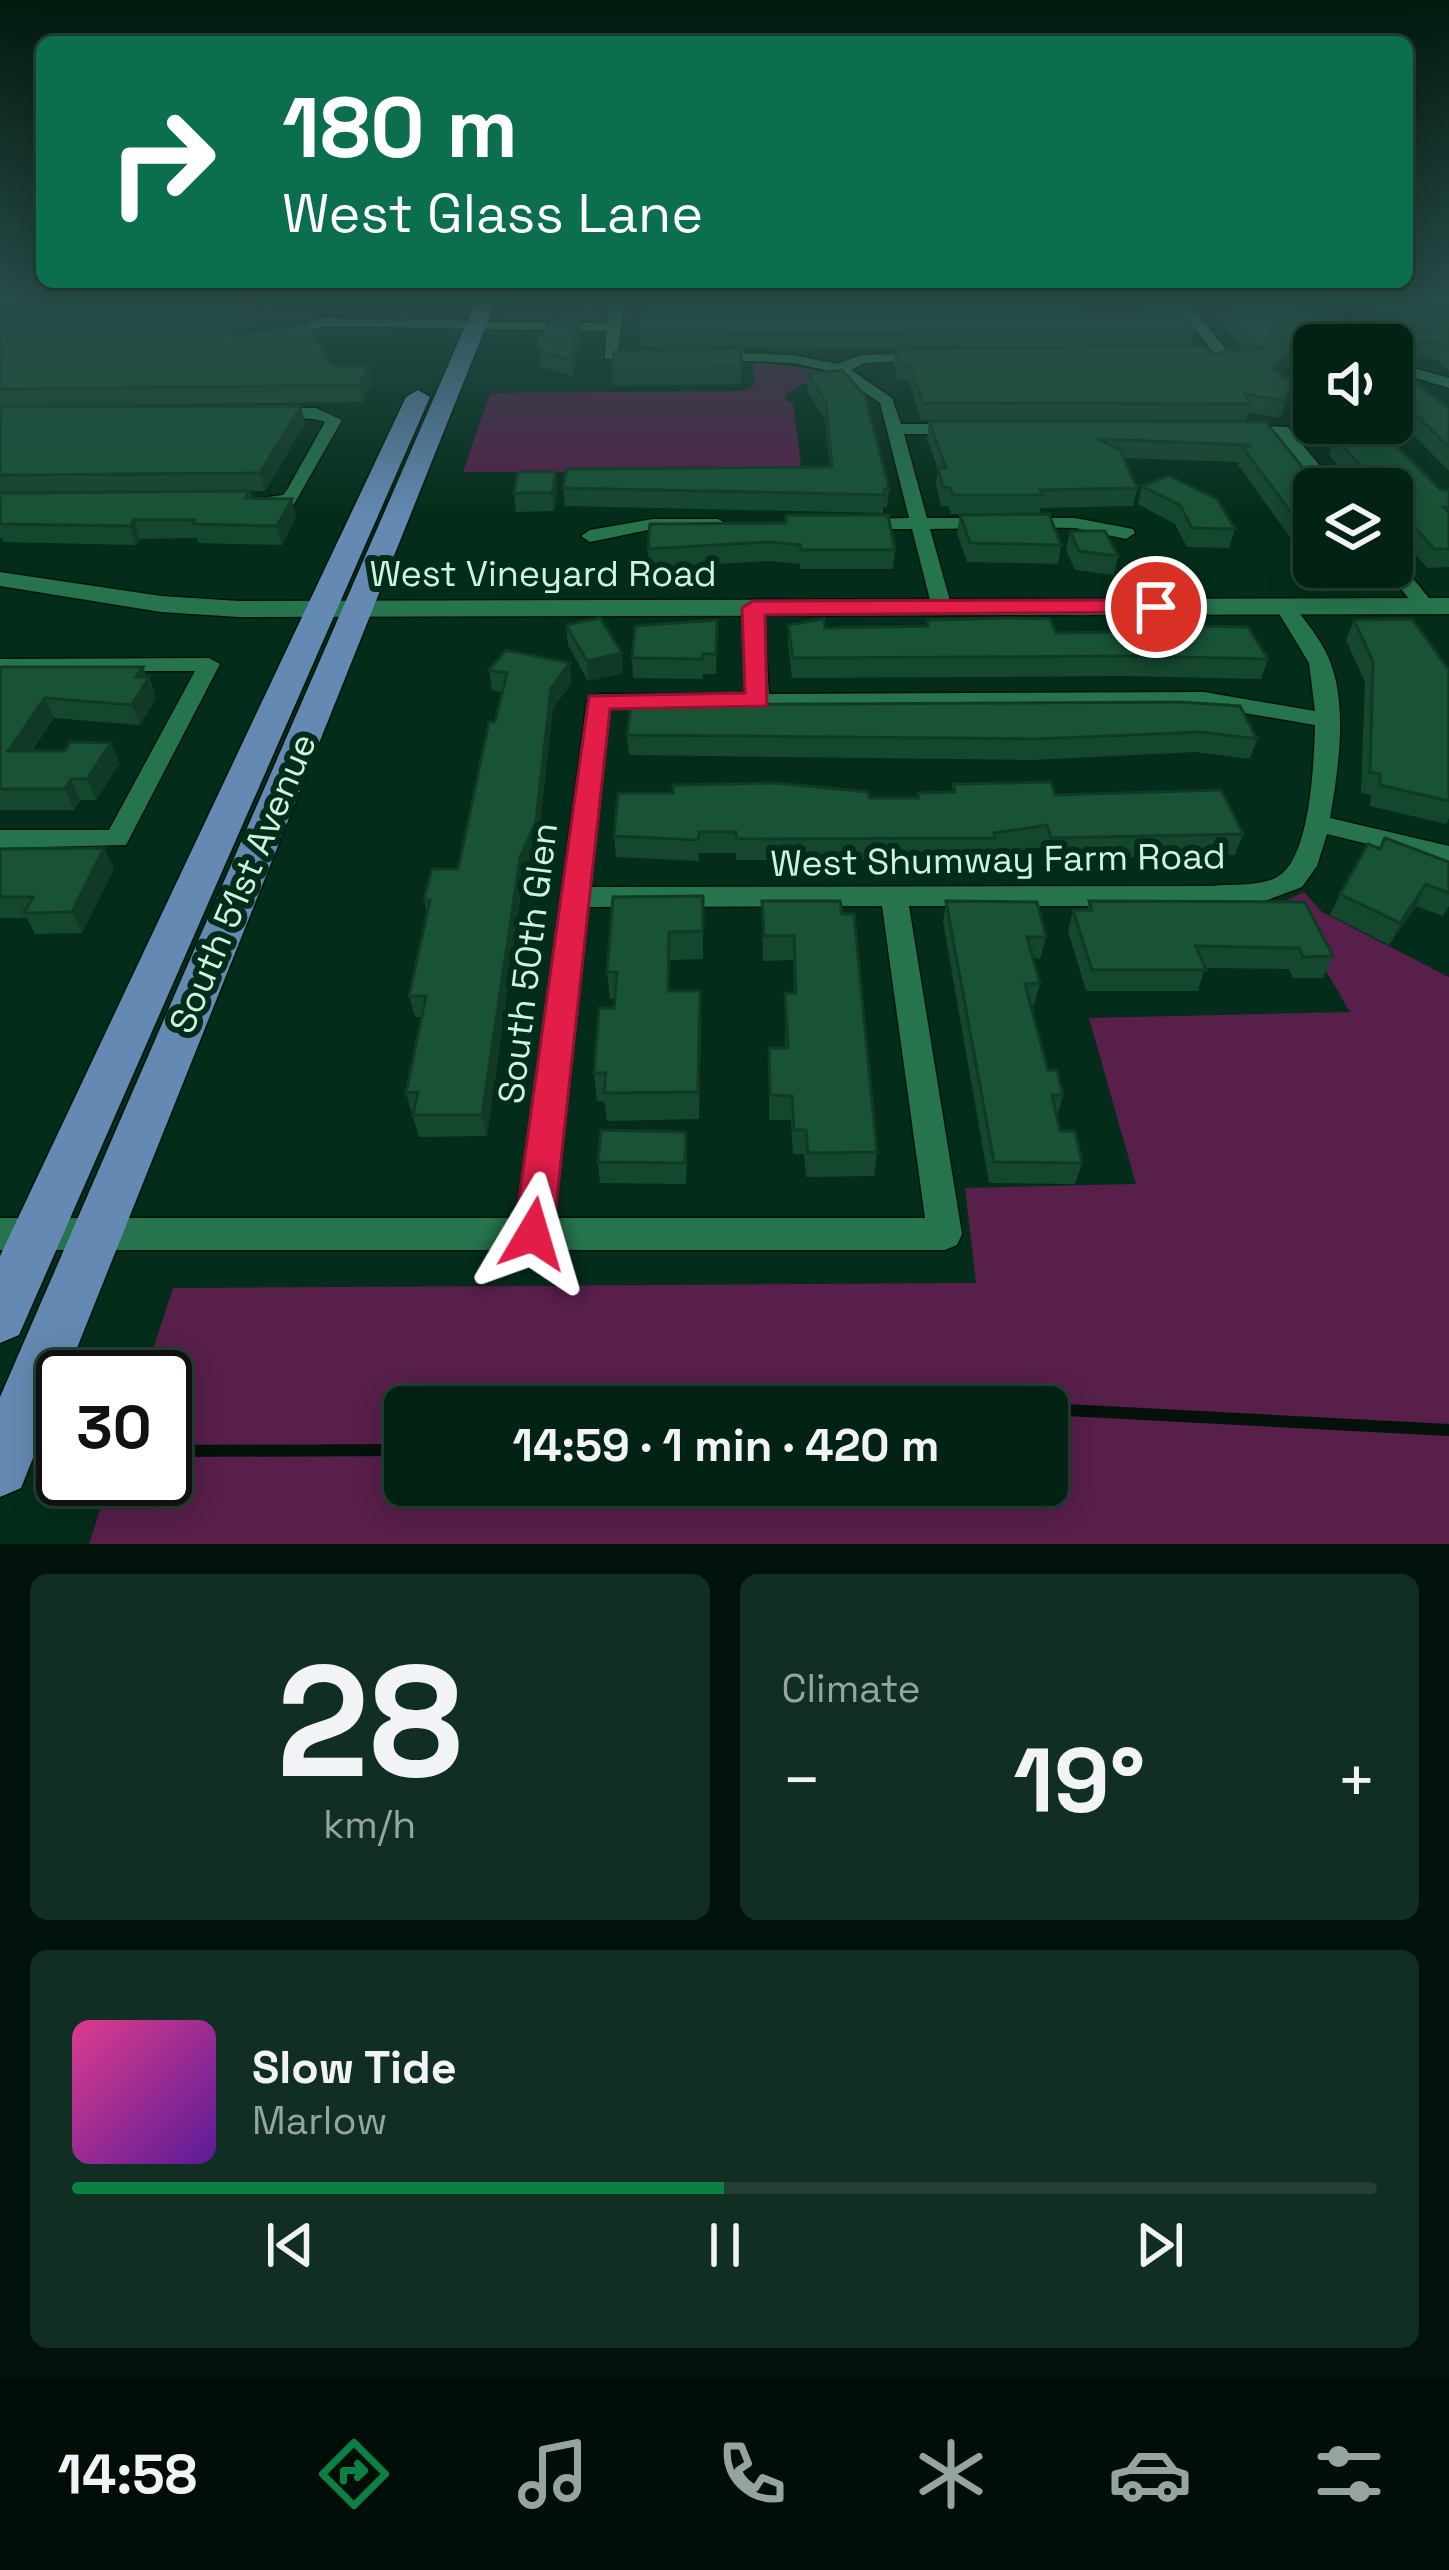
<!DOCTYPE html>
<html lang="en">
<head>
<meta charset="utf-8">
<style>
	body { margin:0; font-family:"Space Grotesk",sans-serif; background:#102f22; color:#f1f3f6; height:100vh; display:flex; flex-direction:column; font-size:45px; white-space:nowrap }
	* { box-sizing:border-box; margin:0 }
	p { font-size:39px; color:#96a4a0 }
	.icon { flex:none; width:66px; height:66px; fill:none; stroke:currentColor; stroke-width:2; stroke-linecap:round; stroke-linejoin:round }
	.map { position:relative; height:1544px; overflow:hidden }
	.details { display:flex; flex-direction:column; gap:30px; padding:30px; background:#01130b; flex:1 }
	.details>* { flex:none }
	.top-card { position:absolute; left:36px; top:36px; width:1377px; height:252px; border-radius:18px; box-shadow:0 6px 30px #0003,0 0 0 3px #233f34; background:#0b6e4f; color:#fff; overflow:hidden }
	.controls { position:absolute; left:1293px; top:324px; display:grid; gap:24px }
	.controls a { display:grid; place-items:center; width:120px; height:120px; border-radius:18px; background:#022214; box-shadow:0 6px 30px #0003,0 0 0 3px #233f34; font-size:60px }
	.speed { position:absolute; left:36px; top:1350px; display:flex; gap:24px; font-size:60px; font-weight:700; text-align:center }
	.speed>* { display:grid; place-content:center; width:156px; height:156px; border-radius:50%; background:#022214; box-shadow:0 6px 30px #0003,0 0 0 3px #233f34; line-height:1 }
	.speed .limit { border:6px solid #111; border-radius:18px; background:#fff; color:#111 }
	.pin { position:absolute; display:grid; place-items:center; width:102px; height:102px; color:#fff; margin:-51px; border:6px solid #fff; border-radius:50%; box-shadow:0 3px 12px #0007 }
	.me { position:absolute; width:132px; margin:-66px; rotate:7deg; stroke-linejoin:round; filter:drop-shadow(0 0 9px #0008) }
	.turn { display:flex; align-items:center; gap:42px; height:252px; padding:0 48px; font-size:54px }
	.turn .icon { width:156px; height:156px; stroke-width:2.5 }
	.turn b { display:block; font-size:84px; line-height:102px }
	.big { font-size:90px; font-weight:700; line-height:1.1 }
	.details .tile { flex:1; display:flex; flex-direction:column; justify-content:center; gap:18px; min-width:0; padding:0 42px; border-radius:18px; background:#102f22 }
	.details .dial { align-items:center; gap:0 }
	.dial b { font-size:156px; line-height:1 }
	.song { display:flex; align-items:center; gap:36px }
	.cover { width:144px; height:144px; border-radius:18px; background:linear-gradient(135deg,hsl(330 70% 55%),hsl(270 70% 35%)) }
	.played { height:12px; border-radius:6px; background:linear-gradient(90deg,#0b8043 50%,#233f34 50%) }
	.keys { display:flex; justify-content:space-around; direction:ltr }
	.heat { display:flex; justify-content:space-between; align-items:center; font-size:66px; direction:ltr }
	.details .tiles { flex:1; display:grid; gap:30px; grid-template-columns:1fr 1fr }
	.tile:last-child { grid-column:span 2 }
	.trip { position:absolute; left:384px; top:1386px; width:684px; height:120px; border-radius:18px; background:#022214; box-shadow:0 6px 30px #0003,0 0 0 3px #233f34; font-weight:700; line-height:120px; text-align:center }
	.tab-bar { display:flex; height:192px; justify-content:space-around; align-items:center; background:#010e08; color:#96a4a0 }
	.tab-bar .icon { width:84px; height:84px }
	.tab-bar .current { color:#0b8043 }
	.tab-bar b { font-size:54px; color:#f1f3f6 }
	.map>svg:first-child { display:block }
</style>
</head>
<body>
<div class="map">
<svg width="1449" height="1544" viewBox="0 0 1449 1544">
	<rect width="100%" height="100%" fill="#032d1a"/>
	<!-- green -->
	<g fill="#571f4a" fill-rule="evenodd">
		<polygon points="753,361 828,372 788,392 785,399 793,404 802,472 463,472 490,393 744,391 754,386"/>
		<path d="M1304,892L1322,912L1449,977V1544H89L110,1479H165V1377H144L173,1288L976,1283L965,1188L1136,1184L1089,1018L1350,1012L1285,901ZM405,1407H1047V1485H405Z"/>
	</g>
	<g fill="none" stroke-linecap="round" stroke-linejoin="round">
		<!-- stream -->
		<g stroke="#04120a" stroke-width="12">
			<polyline points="1016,1407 1025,1407"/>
			<polyline points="1047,1409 1449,1430"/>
			<polyline points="165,1451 405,1450"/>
		</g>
		<defs>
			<g id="minor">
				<polygon points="610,301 624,301 618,352 647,352 654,356 652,359 605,359 606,331 324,326 278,339 271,335 323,318 607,323"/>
				<polygon points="1173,301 1187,301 1227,351 1227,357 1217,357"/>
				<polygon points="712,352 793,355 838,364 861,355 930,353 930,359 925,360 864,363 851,370 892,398 901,424 960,424 968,429 960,434 904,434 927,518 988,518 997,523 988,528 930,529 952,608 949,612 942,614 932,608 912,529 861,529 852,524 861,519 909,518 880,403 835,372 793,363 707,359 705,356"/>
				<polygon points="1392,362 1449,378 1449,388 1392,371"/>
				<path d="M316,408L342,420L294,504L254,507V499L283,495L287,490L325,422C305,414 279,424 262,413L270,408Z"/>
				<polygon points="1241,425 1288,427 1339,489 1321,489 1277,435 1235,433 1235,427"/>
				<polygon points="1023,518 1075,518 1133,529 1135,533 1126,539 1075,528 1017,527 1014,523"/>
				<polygon points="653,519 718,519 727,524 718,529 653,529 590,542 581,536 590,530"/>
				<polygon points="1392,559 1399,561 1432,602 1432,610 1418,610 1385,569 1392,567"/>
				<path d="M1285,601L1292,603C1306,623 1325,643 1332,667C1347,712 1338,772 1330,818L1449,846V864L1327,834L1317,866L1302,887L1265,901L1212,906H909L962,1234L957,1245L945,1250H0V1218H518L587,701L598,694H747L746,604L753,602L763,608L769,694L1204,692L1315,711L1309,663L1275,607ZM1204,706L1315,725C1314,760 1311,859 1277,877C1259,887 1232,884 1212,886L589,887L608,708ZM882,906L925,1218H552L586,907Z"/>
				<polygon points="209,658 220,664 126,845 0,848 0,830 109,830 195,671 0,671 0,659"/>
			</g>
			<polygon id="tertiary" points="0,572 161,596 239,601 1449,598 1449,614 239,617 161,612 0,586"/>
			<g id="primary">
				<polygon points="476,301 496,301 21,1488 0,1497 0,1397"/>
				<polygon points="418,390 430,397 19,1335 0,1343 0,1256 406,397"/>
			</g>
		</defs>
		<!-- minor casing -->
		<use href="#minor" stroke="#001308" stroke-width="3"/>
		<!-- tertiary casing -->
		<use href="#tertiary" stroke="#001308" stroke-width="3"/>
		<!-- primary casing -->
		<use href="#primary" stroke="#001308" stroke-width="3"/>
		<!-- minor -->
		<use href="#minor" fill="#26744e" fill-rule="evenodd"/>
		<!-- tertiary -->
		<use href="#tertiary" fill="#26744e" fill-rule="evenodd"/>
		<!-- primary -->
		<use href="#primary" fill="#6489b2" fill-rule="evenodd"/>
	</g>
	<!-- wall -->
	<g fill="#15472e">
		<polygon points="0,301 275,301 252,329 0,329"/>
		<polygon points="357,301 402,301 400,304 357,304"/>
		<polygon points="555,301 591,301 584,318 556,318"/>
		<polygon points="1117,301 1171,301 1194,330 1191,346 741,349 741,384 613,386 612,370 736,349 641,347 640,332 1069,302 1102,316 1128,316"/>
		<polygon points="1201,301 1330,301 1365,334 1449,331 1449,371 1436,359 1392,359 1392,345 1314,345 1314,354 1306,346 1279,374 1292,382 1280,418 1249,412 1246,420 921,420 908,380 897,380 894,365 895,349 1212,354 1245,350"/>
		<polygon points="1337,301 1449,301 1449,329 1366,329"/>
		<polygon points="580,320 581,335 573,377 540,366 538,335 543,335"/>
		<polygon points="0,331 234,331 235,335 333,366 372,382 362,402 0,406"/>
		<polygon points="1392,362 1449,409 1449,471 1400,421 1401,418 1392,410"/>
		<polygon points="808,374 889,489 887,507 883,507 883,513 565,506 563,488 830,467 825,419 807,391"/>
		<polygon points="301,406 305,423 265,491 0,493 0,407"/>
		<polygon points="929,421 1266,422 1314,489 1314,567 1361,567 1312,568 1238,465 1239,462 1124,458 1137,488 1133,506 1040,508 1039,514 951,514 948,506 941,506 936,485 938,469 927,439"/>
		<polygon points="1335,437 1441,490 1449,490 1449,567 1427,568 1392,527 1392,489 1359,489 1329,455"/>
		<polygon points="1142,486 1235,529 1229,548 1187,547 1175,524 1138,504"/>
		<polygon points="557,489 554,511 516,512 514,493"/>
		<polygon points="250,491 252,498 296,517 282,545 198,543 197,538 140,539 136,545 4,542 2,538 0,538 0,493"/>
		<polygon points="960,515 1061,545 1058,564 967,562 957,533"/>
		<polygon points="786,523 895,550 893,569 800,569 800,564 768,561 649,568 648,549"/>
		<polygon points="1070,531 1118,556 1114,575 1075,570 1066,550"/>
		<polygon points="1114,619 1154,625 1268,659 1261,679 1125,676 792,678 788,644 788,625 825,628 926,626 927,620 1056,633 1111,632"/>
		<polygon points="717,620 716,674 703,674 703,679 633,678 632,658"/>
		<polygon points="1354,620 1449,670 1449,818 1446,824 1370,806 1371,795 1361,793 1365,682 1346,640"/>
		<polygon points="566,625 623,673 588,681 568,645"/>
		<polygon points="0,667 149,677 156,698 140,725 54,718 32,751 120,763 96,800 80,800 74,810 0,810"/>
		<polygon points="489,670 572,683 553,708 538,842 523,879 487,1136 419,1137 406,1093 422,1017 415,1017 409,996 427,914 424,900 458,869 495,722 502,692 492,690"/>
		<polygon points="1180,702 1257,739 1250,759 1195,752 1033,760 629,755 627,735"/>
		<polygon points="953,784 1055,795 1243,834 1235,855 1046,859 1042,847 992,854 991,860 736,860 736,853 699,853 699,861 616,857 614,836 869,798 917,798 918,793 952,792"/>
		<polygon points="0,849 114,869 82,933 35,934 27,918 0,918"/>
		<polygon points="1380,849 1449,862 1449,906 1443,916 1416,906 1389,945 1330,915 1340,894"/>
		<polygon points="703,896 703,959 670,960 669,991 701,1019 699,1119 607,1121 604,1101 597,1101 594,1073 614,1008 614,999 610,999 607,972"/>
		<polygon points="762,901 840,901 877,1152 874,1176 806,1177 804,1154 793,1154 791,1120 769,1120 769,1048 785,1048 785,993 794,993 793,960 763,961"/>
		<polygon points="946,901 1046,937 1040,959 1033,958 1040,983 1034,1005 1031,1005 1048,1070 1063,1095 1057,1117 1060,1131 1082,1163 1075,1184 989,1183 943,922"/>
		<polygon points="1089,901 1333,956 1323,978 1293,978 1289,969 1205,968 1198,991 1086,991 1068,931 1073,910 1087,910"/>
		<polygon points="687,1153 686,1184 600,1183 598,1162"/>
	</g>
	<!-- shaded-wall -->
	<g fill="#113a26">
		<polygon points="259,301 275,301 252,329 248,314"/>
		<polygon points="584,301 591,301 584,318 583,303"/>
		<polygon points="580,320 581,335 573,377 571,361"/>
		<polygon points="1311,330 1306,346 1268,385 1273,369"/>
		<polygon points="369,366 372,382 362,402 359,385"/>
		<polygon points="301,406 305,423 265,491 260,473"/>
		<polygon points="556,472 557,489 554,511 552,493"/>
		<polygon points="292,499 296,517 282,545 277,526"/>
		<polygon points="134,520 140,539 136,545 130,526"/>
		<polygon points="622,653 623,673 588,681 587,661"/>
		<polygon points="570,663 572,683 553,708 538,842 523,879 487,1136 482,1115 520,858 551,688"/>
		<polygon points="143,667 156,698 140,725 132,705 136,677"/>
		<polygon points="45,698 54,718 18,771 8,751"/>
		<polygon points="111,743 120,763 96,800 87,779"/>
		<polygon points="71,779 80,800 74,810 65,789"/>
		<polygon points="104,848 114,869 82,933 72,912"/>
		<polygon points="1426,884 1416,906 1389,945 1400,923"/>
	</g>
	<!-- building -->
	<g fill="#185336" stroke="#113a26" stroke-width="3">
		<polygon points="0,301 259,301 248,314 0,314"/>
		<polygon points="555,301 584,301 583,303"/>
		<polygon points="643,301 1069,301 1102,316 1143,316 1132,301 1171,301 1194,330 817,334 640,332"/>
		<polygon points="1218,301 1330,301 1365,334 1449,331 1449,350 1441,343 1326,345 1311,330 1273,369 1292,382 1285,401 1244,394 1251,404 923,403 909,364 899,364 895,349 1206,346 1212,354 1262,348"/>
		<polygon points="1357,301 1449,301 1449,314 1371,314"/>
		<polygon points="550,320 580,320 571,361 538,350 538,335 543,335"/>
		<polygon points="306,324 333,366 369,366 359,385 0,389 0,331 234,331 230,336"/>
		<polygon points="741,348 741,368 612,370 614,352"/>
		<polygon points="1392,362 1449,409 1449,447 1406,405 1413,406 1392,389"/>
		<polygon points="842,370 865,396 889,489 884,489 885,495 563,488 567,469 832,467 826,402 808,374"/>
		<polygon points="301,406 260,473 0,475 0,407"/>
		<polygon points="929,421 1266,422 1320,489 1314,489 1314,543 1243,448 1251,445 1098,439 1120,450 1137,488 1040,490 1042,495 953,495 950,488 943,487 938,468 946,468"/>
		<polygon points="1335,437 1387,437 1441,490 1449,490 1449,507 1444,507 1449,513 1449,549 1434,549 1392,501 1392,489 1381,489"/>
		<polygon points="518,472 556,472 552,493 514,493"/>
		<polygon points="1169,476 1217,499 1235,529 1192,528 1180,505 1142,486"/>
		<polygon points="250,491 245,498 292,499 277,526 193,524 195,520 134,520 130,526 0,524 0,493"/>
		<polygon points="1049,514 1061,545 970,543 960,515"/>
		<polygon points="786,515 888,515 895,550 801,550 800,545 769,542 648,549 650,524 786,523"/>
		<polygon points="1070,531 1105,531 1118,556 1079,551"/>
		<polygon points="600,618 622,653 587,661 566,625"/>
		<polygon points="1007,618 1050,619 1056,633 1119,632 1114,619 1152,619 1154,625 1248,627 1268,659 1130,656 793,658 788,625 824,619 825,628 928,626 927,620"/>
		<polygon points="1412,619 1449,670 1449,801 1380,785 1380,774 1370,772 1373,662 1354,620"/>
		<polygon points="717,620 716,654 703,654 702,659 632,658 635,626"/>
		<polygon points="506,650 570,663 551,688 536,821 520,858 482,1115 413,1115 418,1092 406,1093 426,996 409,996 430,900 424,900 432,869 458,869 489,722 495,722 507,673 489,670"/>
		<polygon points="0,667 143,667 136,677 149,677 132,705 45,698 8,751 64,751 71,742 111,743 87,779 71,779 65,789 0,789"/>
		<polygon points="1180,702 1240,706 1257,739 1202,732 1037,739 627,735 631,705"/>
		<polygon points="1051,782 1055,795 1221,790 1243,834 1051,838 1047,825 994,833 995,838 737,839 736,832 699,832 698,840 614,836 618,793 673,793 673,785 776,783 868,792 869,798 919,798 918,793 955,792 953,784"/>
		<polygon points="1385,838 1449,862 1449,893 1426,884 1400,923 1340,894 1368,844 1380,849"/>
		<polygon points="104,848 72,912 24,913 33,897 0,897 0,849"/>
		<polygon points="703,896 703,931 669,932 668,991 700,991 698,1092 604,1093 606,1073 594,1073 599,1008 614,1008 617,972 607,972 613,897"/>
		<polygon points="762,901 840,901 842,914 854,914 877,1152 808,1153 806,1130 794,1130 792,1096 770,1095 769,1048 788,1048 785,993 796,993 794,936 764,936"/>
		<polygon points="946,901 1037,902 1046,937 1027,937 1040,983 1025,984 1048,1070 1057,1070 1063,1095 1052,1095 1060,1131 1075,1131 1082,1163 994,1162"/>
		<polygon points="1089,901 1305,902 1333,956 1303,957 1299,948 1196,946 1206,970 1092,970 1073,910 1092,910"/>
		<polygon points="601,1130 686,1132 685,1163 598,1162"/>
	</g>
	<!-- sky -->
	<linearGradient id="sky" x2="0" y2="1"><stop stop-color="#02190e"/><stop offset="0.58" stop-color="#284c49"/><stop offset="1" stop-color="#284c49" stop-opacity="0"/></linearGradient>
	<rect width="1449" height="517" fill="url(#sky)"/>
	<!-- route -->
	<polygon fill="#e11d48" stroke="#92132f" stroke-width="3" points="1156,600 1168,607 1164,612 765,615 767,706 610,709 553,1234 547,1247 533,1252 519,1247 514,1234 589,696 745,693 742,608 753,601"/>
	<g text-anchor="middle" stroke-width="12" stroke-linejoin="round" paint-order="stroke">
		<!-- street labels -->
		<g font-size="36" fill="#cff4de" stroke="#032d1a">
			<text x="543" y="586">West Vineyard Road</text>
			<text transform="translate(998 859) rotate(-1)" y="13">West Shumway Farm Road</text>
			<text transform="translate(242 883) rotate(-67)" y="13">South 51st Avenue</text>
			<text transform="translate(527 963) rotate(-83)" y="13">South 50th Glen</text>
		</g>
	</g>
</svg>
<div class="controls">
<a><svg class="icon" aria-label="sound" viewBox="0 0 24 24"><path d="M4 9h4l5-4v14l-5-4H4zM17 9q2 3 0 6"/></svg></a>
<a><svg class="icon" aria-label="layers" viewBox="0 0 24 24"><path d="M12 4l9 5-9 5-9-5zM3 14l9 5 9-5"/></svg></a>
</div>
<div class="speed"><div class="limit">30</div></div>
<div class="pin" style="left:1156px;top:607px;background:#d93025"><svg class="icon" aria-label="arrive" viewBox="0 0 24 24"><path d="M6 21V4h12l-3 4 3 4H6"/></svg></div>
<svg class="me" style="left:533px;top:1234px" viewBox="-20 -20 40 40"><path d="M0-17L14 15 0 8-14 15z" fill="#e11d48" stroke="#fff" stroke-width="4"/></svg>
<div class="trip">14:59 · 1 min · 420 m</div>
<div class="top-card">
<div class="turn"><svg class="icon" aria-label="right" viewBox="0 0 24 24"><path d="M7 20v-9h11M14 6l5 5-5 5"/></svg><div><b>180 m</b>West Glass Lane</div></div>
</div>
</div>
<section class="details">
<div class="tiles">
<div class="tile dial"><b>28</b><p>km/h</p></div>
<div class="tile"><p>Climate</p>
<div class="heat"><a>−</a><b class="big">19°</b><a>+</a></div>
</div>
<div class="tile">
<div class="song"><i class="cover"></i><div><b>Slow Tide</b><p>Marlow</p></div></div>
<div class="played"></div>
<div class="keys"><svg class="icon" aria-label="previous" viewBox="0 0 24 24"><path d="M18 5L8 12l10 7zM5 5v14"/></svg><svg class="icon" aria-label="pause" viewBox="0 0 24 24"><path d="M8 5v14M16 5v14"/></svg><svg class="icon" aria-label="next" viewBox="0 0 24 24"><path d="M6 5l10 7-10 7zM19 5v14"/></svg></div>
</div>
</div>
</section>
<nav class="tab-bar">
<b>14:58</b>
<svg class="icon current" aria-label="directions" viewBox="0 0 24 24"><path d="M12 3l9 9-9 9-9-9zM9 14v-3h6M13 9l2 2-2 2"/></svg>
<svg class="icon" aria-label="music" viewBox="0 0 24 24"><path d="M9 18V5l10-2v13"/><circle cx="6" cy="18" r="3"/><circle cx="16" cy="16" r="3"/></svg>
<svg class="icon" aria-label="phone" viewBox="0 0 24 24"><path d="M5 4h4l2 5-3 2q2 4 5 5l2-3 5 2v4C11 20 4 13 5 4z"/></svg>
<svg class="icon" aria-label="climate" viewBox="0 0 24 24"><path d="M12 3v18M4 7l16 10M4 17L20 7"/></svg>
<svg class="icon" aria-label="car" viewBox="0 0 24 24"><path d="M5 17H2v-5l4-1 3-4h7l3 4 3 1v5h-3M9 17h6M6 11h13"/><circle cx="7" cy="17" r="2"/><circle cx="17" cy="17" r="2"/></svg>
<svg class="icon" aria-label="filters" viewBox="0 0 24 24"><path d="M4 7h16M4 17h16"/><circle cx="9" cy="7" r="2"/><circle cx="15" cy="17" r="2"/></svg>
</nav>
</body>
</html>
